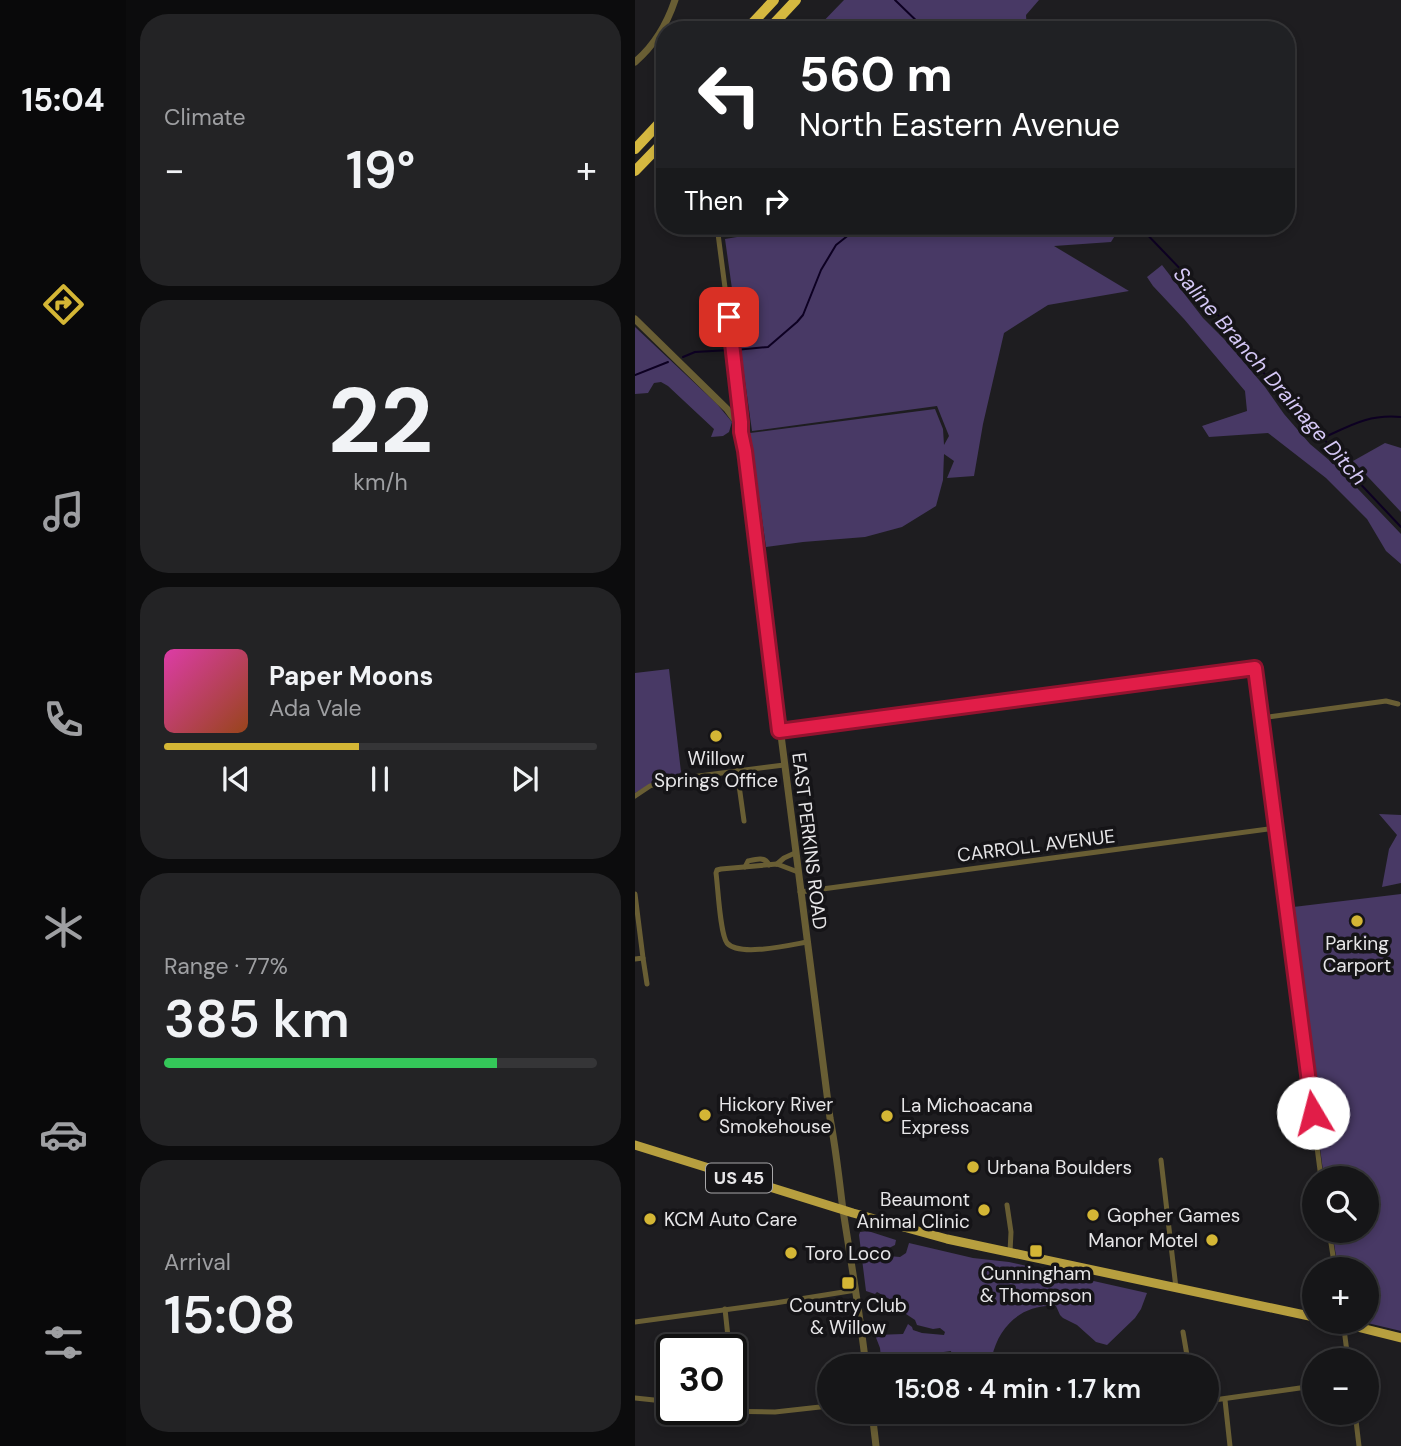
<!DOCTYPE html>
<html lang="en">
<head>
<meta charset="utf-8">
<style>
	body { margin:0; font-family:"DM Sans",sans-serif; background:#232325; color:#f1f3f6; height:100vh; display:flex; flex-direction:column; font-size:26px; white-space:nowrap }
	* { box-sizing:border-box; margin:0 }
	p { font-size:23px; color:#9e9fa2 }
	.icon { flex:none; width:38px; height:38px; fill:none; stroke:currentColor; stroke-width:2; stroke-linecap:round; stroke-linejoin:round }
	.map { position:relative; flex:1; overflow:hidden }
	.panel { display:flex; flex-direction:column; gap:14px; padding:14px; background:#0c0c0d; width:509px }
	.panel>* { flex:none }
	.top-card { position:absolute; left:21px; top:21px; width:639px; height:214px; border-radius:28px; box-shadow:0 4px 10px #0003,0 0 0 2px #353537; background:#202124; color:#fff; overflow:hidden }
	.tools { position:absolute; left:667px; top:1166px; display:grid; gap:14px }
	.tools a { display:grid; place-items:center; width:77px; height:77px; border-radius:50%; background:#161618; box-shadow:0 4px 10px #0003,0 0 0 2px #353537; font-size:35px }
	.speed { position:absolute; left:21px; top:1334px; display:flex; gap:14px; font-size:35px; font-weight:700; text-align:center }
	.speed>* { display:grid; place-content:center; width:91px; height:91px; border-radius:50%; background:#161618; box-shadow:0 4px 10px #0003,0 0 0 2px #353537; line-height:1 }
	.speed .limit { border:4px solid #111; border-radius:10px; background:#fff; color:#111 }
	.pin { position:absolute; display:grid; place-items:center; width:60px; height:60px; color:#fff; margin:-30px; border-radius:14px; box-shadow:0 4px 10px #0006 }
	.me { position:absolute; width:77px; margin:-38px; rotate:352deg; stroke-linejoin:round; filter:drop-shadow(0 0 5px #0008) }
	.turn { display:flex; align-items:center; gap:24px; height:147px; padding:0 28px; font-size:32px }
	.turn .icon { width:91px; height:91px; stroke-width:2.5 }
	.turn b { display:block; font-size:49px; line-height:60px }
	.then { display:flex; align-items:center; height:66px; padding:0 28px; background:#0003; gap:14px; font-size:26px }
	.big { font-size:52px; font-weight:600; line-height:1.1 }
	.panel .widget { flex:1; display:flex; flex-direction:column; justify-content:center; gap:10px; min-width:0; padding:0 24px; border-radius:28px; background:#232325 }
	.panel .dial { align-items:center; gap:0 }
	.dial b { font-size:91px; line-height:1 }
	.song { display:flex; align-items:center; gap:21px }
	.cover { width:84px; height:84px; border-radius:10px; background:linear-gradient(135deg,hsl(320 70% 55%),hsl(20 70% 35%)) }
	.played { height:7px; border-radius:4px; background:linear-gradient(90deg,#d4b635 45%,#353537 45%) }
	.keys { display:flex; justify-content:space-around; direction:ltr }
	.heat { display:flex; justify-content:space-between; align-items:center; font-size:38px; direction:ltr }
	.charge { height:10px; border-radius:5px; background:linear-gradient(90deg,#34c759 77%,#353537 0) }
	.trip { position:absolute; left:182px; top:1354px; width:402px; height:70px; border-radius:35px; background:#161618; box-shadow:0 4px 10px #0003,0 0 0 2px #353537; font-weight:600; line-height:70px; text-align:center }
	main { display:flex; flex:1; min-height:0 }
	.menu { display:flex; flex-direction:column; width:126px; justify-content:space-around; align-items:center; background:#09090a; color:#9e9fa2 }
	.menu .icon { width:49px; height:49px }
	.menu .on { color:#d4b635 }
	.menu b { font-size:32px; color:#f1f3f6 }
	.map>svg:first-child { display:block }
</style>
</head>
<body>
<main>
<nav class="menu">
<b>15:04</b>
<svg class="icon on" aria-label="directions" viewBox="0 0 24 24"><path d="M12 3l9 9-9 9-9-9zM9 14v-3h6M13 9l2 2-2 2"/></svg>
<svg class="icon" aria-label="music" viewBox="0 0 24 24"><path d="M9 18V5l10-2v13"/><circle cx="6" cy="18" r="3"/><circle cx="16" cy="16" r="3"/></svg>
<svg class="icon" aria-label="phone" viewBox="0 0 24 24"><path d="M5 4h4l2 5-3 2q2 4 5 5l2-3 5 2v4C11 20 4 13 5 4z"/></svg>
<svg class="icon" aria-label="climate" viewBox="0 0 24 24"><path d="M12 3v18M4 7l16 10M4 17L20 7"/></svg>
<svg class="icon" aria-label="car" viewBox="0 0 24 24"><path d="M5 17H2v-5l4-1 3-4h7l3 4 3 1v5h-3M9 17h6M6 11h13"/><circle cx="7" cy="17" r="2"/><circle cx="17" cy="17" r="2"/></svg>
<svg class="icon" aria-label="filters" viewBox="0 0 24 24"><path d="M4 7h16M4 17h16"/><circle cx="9" cy="7" r="2"/><circle cx="15" cy="17" r="2"/></svg>
</nav>
<section class="panel">
<div class="widget"><p>Climate</p>
<div class="heat"><a>−</a><b class="big">19°</b><a>+</a></div>
</div>
<div class="widget dial"><b>22</b><p>km/h</p></div>
<div class="widget">
<div class="song"><i class="cover"></i><div><b>Paper Moons</b><p>Ada Vale</p></div></div>
<div class="played"></div>
<div class="keys"><svg class="icon" aria-label="previous" viewBox="0 0 24 24"><path d="M18 5L8 12l10 7zM5 5v14"/></svg><svg class="icon" aria-label="pause" viewBox="0 0 24 24"><path d="M8 5v14M16 5v14"/></svg><svg class="icon" aria-label="next" viewBox="0 0 24 24"><path d="M6 5l10 7-10 7zM19 5v14"/></svg></div>
</div>
<div class="widget"><p>Range · 77%</p><b class="big">385 km</b><div class="charge"></div></div>
<div class="widget"><p>Arrival</p><b class="big">15:08</b></div>
</section>
<div class="map">
<svg width="766" height="1446" viewBox="0 0 766 1446">
	<rect width="100%" height="100%" fill="#1e1d20"/>
	<!-- green -->
	<g fill="#483965">
		<polygon points="209,0 404,0 391,15 392,30 180,30"/>
		<polygon points="169,226 486,226 476,242 419,246 494,291 413,305 369,333 348,424 339,476 312,478 319,461 309,454 308,480 301,506 267,527 230,537 168,542 131,547 115,433 300,409 308,429 309,445 314,436 302,406 117,431 90,239"/>
		<polygon points="527,265 568,318 589,339 630,387 649,414 675,444 701,466 766,534 766,564 751,551 732,519 691,478 633,433 574,437 567,426 612,411 610,391 549,319 518,286 512,277"/>
		<polygon points="0,327 82,404 97,422 94,432 88,436 76,437 79,429 33,386 26,382 19,383 13,393 0,394"/>
		<polygon points="750,443 766,448 766,512 718,461"/>
		<polygon points="34,669 46,772 42,776 25,779 0,793 0,673"/>
		<polygon points="744,814 766,815 766,883 747,887 754,849 762,835"/>
		<polygon points="766,894 766,1331 724,1321 732,1321 732,1269 703,1269 697,1230 732,1230 732,1178 689,1178 685,1148 682,1148 650,908"/>
		<path d="M233,1231L261,1240L260,1245L252,1249L253,1256L265,1257L271,1253L274,1243L338,1258L374,1262L512,1293L506,1309L500,1318L472,1345L461,1342L442,1325L428,1318L425,1315L421,1306C388,1304 364,1325 357,1357L358,1359L363,1358L366,1366L318,1367L316,1351L257,1359V1367H247L245,1348L240,1335L268,1334L273,1324L277,1327L278,1330L287,1333L309,1335L310,1332L305,1328L298,1329L282,1325L280,1320L256,1304L258,1301L242,1292L240,1294L231,1291L224,1235L225,1232Z"/>
	</g>
	<g fill="none" stroke-linecap="round" stroke-linejoin="round">
		<!-- stream -->
		<g stroke="#0d0022" stroke-width="2">
			<polyline points="260,0 291,30"/>
			<polyline points="504,226 553,277 643,391 675,421 717,475 766,527"/>
			<polyline points="100,350 133,347 162,322 168,315 186,270 201,245 225,226"/>
			<polyline points="48,357 60,352 95,350"/>
			<polyline points="0,375 33,362"/>
			<path d="M688,438C716,425 734,414 766,417"/>
		</g>
		<!-- minor -->
		<g stroke="#695e34" stroke-width="5">
			<polyline points="82,226 99,357 106,431"/>
			<polyline points="626,718 751,701 763,704"/>
			<polyline points="144,731 620,668 686,1178"/>
			<polyline points="102,771 109,821"/>
			<polyline points="0,796 15,786 33,780 149,765"/>
			<polyline points="142,864 149,858 160,853"/>
			<path d="M110,867L113,861C121,859 130,856 134,865"/>
			<path d="M163,872L142,864L86,869L82,870L81,873C83,887 85,934 92,943C104,957 155,945 172,942"/>
			<polyline points="165,892 640,828"/>
			<polyline points="0,894 8,958 0,959"/>
			<polyline points="8,958 12,984"/>
			<polyline points="526,1160 541,1288"/>
			<polyline points="372,1205 376,1232 375,1252"/>
			<polyline points="694,1230 700,1269"/>
			<polyline points="90,1309 93,1337"/>
			<polyline points="708,1321 713,1360"/>
			<polyline points="0,1322 140,1303 221,1290"/>
			<polyline points="548,1332 554,1367"/>
			<polyline points="0,1398 19,1400 37,1403"/>
			<polyline points="590,1400 595,1446"/>
			<polyline points="572,1401 679,1386"/>
			<polyline points="60,1409 77,1411 140,1412 194,1406"/>
			<polyline points="720,1412 724,1446"/>
		</g>
		<!-- tertiary -->
		<g stroke="#695e34" stroke-width="7">
			<path d="M0,62C20,45 32,24 40,0"/>
			<path d="M0,319L92,409L100,420L108,438L195,1118C201,1149 204,1179 208,1210C216,1262 225,1314 231,1367"/>
			<polyline points="237,1412 241,1446"/>
		</g>
		<!-- primary -->
		<g stroke="#b79f3f" stroke-width="9">
			<polyline points="0,1145 218,1213 312,1239 679,1317"/>
			<polyline points="698,1321 766,1338"/>
		</g>
		<!-- motorway -->
		<g stroke="#d5b840" stroke-width="10">
			<polyline points="111,30 139,0"/>
			<polyline points="133,30 161,0"/>
			<polyline points="0,149 30,117"/>
			<polyline points="0,171 30,140"/>
		</g>
	</g>
	<g fill="none" stroke-linecap="round" stroke-linejoin="round">
		<defs>
			<polyline id="route" points="94,317 106,422 106,432 110,451 144,731 620,668 678,1113"/>
		</defs>
		<!-- route casing -->
		<use href="#route" stroke="#92132f" stroke-width="18"/>
		<!-- route -->
		<use href="#route" stroke="#e11d48" stroke-width="12"/>
	</g>
	<!-- markers -->
	<g fill="#d4b635" stroke="#151417" stroke-width="2.5">
		<circle cx="81" cy="736" r="7"/>
		<circle cx="722" cy="921" r="7"/>
		<circle cx="70" cy="1115" r="7"/>
		<circle cx="252" cy="1116" r="7"/>
		<circle cx="338" cy="1167" r="7"/>
		<circle cx="349" cy="1210" r="7"/>
		<circle cx="458" cy="1215" r="7"/>
		<circle cx="15" cy="1219" r="7"/>
		<circle cx="577" cy="1240" r="7"/>
		<rect x="394" y="1244" width="14" height="14" rx="3.5"/>
		<circle cx="156" cy="1253" r="7"/>
		<rect x="206" y="1276" width="14" height="14" rx="3.5"/>
	</g>
	<g text-anchor="middle" stroke-width="7" stroke-linejoin="round" paint-order="stroke">
		<!-- shield labels -->
		<rect fill="#151417" stroke="#a8a7a9" stroke-width="2" x="71" y="1163.5" width="66" height="29" rx="5"/>
		<g font-size="18" font-weight="bold" fill="#e7e6e8">
			<text x="104" y="1184">US 45</text>
		</g>
		<!-- poi labels -->
		<g font-size="19" fill="#e7e6e8" stroke="#151417" text-anchor="start">
			<text x="81" y="765" text-anchor="middle">Willow<tspan x="81" dy="22">Springs Office</tspan></text>
			<text x="722" y="950" text-anchor="middle">Parking<tspan x="722" dy="22">Carport</tspan></text>
			<text x="84" y="1111">Hickory River<tspan x="84" dy="22">Smokehouse</tspan></text>
			<text x="266" y="1112">La Michoacana<tspan x="266" dy="22">Express</tspan></text>
			<text x="352" y="1174">Urbana Boulders</text>
			<text x="335" y="1206" text-anchor="end">Beaumont<tspan x="335" dy="22">Animal Clinic</tspan></text>
			<text x="472" y="1222">Gopher Games</text>
			<text x="29" y="1226">KCM Auto Care</text>
			<text x="563" y="1247" text-anchor="end">Manor Motel</text>
			<text x="170" y="1260">Toro Loco</text>
			<text x="401" y="1280" text-anchor="middle">Cunningham<tspan x="401" dy="22">&amp; Thompson</tspan></text>
			<text x="213" y="1312" text-anchor="middle">Country Club<tspan x="213" dy="22">&amp; Willow</tspan></text>
		</g>
		<!-- street labels -->
		<g font-size="19" fill="#e7e6e8" stroke="#151417">
			<text transform="translate(175 841) rotate(83)" y="7">EAST PERKINS ROAD</text>
			<text transform="translate(401 845) rotate(-7)" y="7">CARROLL AVENUE</text>
		</g>
		<!-- water labels -->
		<g font-size="21" font-style="italic" fill="#d5c8f6" stroke="#151417">
			<text transform="translate(635 376) rotate(49)" y="7">Saline Branch Drainage Ditch</text>
		</g>
	</g>
</svg>
<div class="tools">
<a><svg class="icon" aria-label="search" viewBox="0 0 24 24"><circle cx="10" cy="10" r="6"/><path d="M15 15l6 6"/></svg></a>
<a>+</a>
<a>−</a>
</div>
<div class="speed"><div class="limit">30</div></div>
<div class="pin" style="left:94px;top:317px;background:#d93025"><svg class="icon" aria-label="arrive" viewBox="0 0 24 24"><path d="M6 21V4h12l-3 4 3 4H6"/></svg></div>
<svg class="me" style="left:678px;top:1113px" viewBox="-20 -20 40 40"><circle r="19" fill="#fff"/><path d="M0-13L10 11 0 6-10 11z" fill="#e11d48"/></svg>
<div class="trip">15:08 · 4 min · 1.7 km</div>
<div class="top-card">
<div class="turn"><svg class="icon" aria-label="left" viewBox="0 0 24 24"><path d="M17 20v-9H6M10 6l-5 5 5 5"/></svg><div><b>560 m</b>North Eastern Avenue</div></div>
<div class="then">Then<svg class="icon" aria-label="right" viewBox="0 0 24 24"><path d="M7 20v-9h11M14 6l5 5-5 5"/></svg></div>
</div>
</div>
</main>
</body>
</html>
